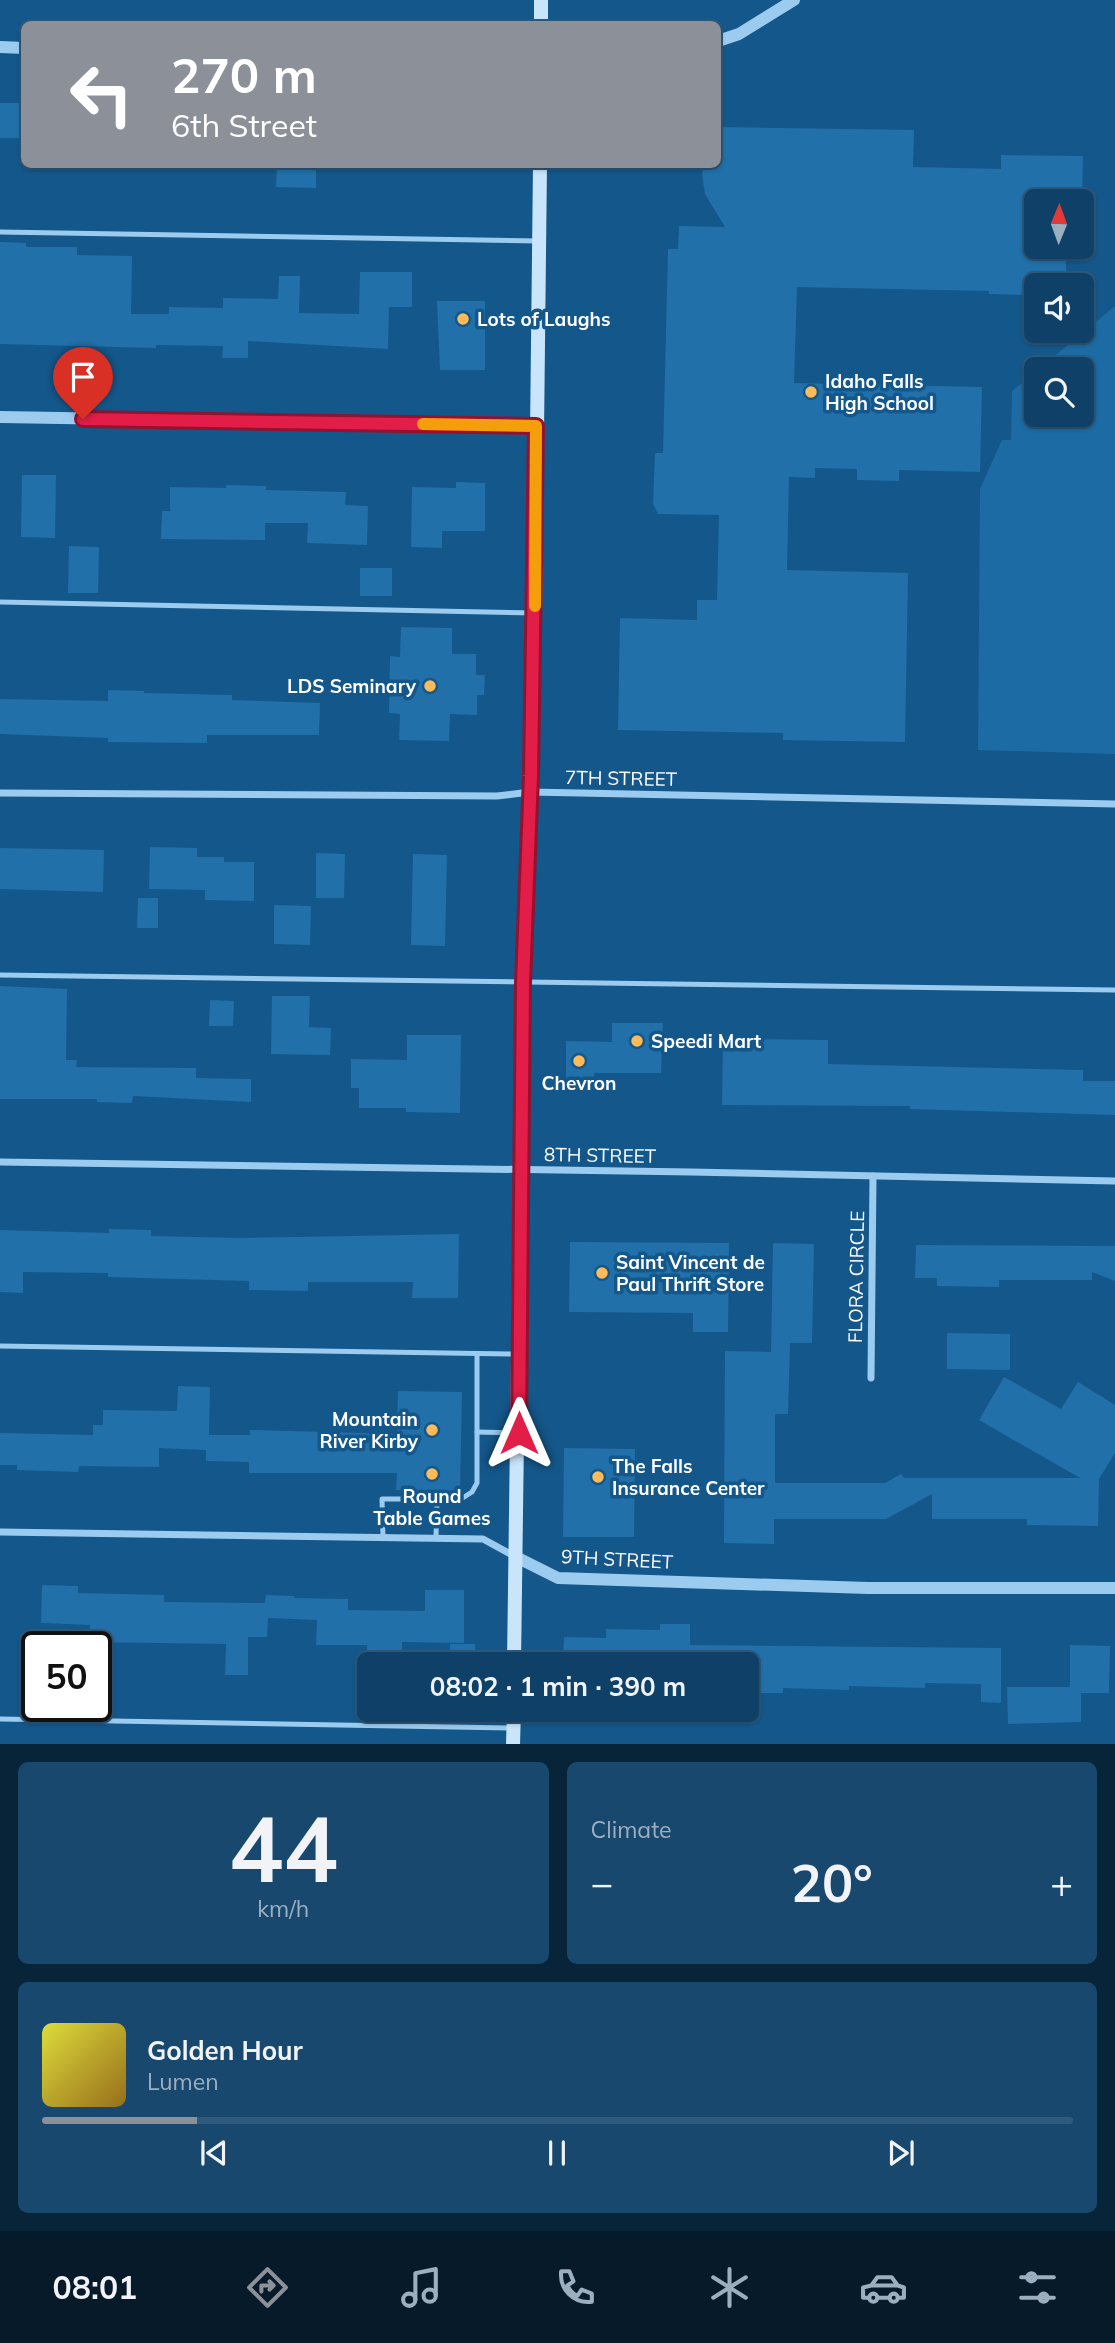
<!DOCTYPE html>
<html lang="en">
<head>
<meta charset="utf-8">
<style>
	body { margin:0; font-family:Mulish,sans-serif; background:#18486e; color:#f1f3f6; height:100vh; display:flex; flex-direction:column; font-size:26px; white-space:nowrap }
	* { box-sizing:border-box; margin:0 }
	p { font-size:23px; color:#9bafc0 }
	.icon { flex:none; width:38px; height:38px; fill:none; stroke:currentColor; stroke-width:2; stroke-linecap:round; stroke-linejoin:round }
	.map { position:relative; height:1744px; overflow:hidden }
	.side { display:flex; flex-direction:column; gap:18px; padding:18px; background:#082439; flex:1 }
	.side>* { flex:none }
	.guide { position:absolute; left:21px; top:21px; width:700px; height:147px; border-radius:10px; box-shadow:0 2px 5px #0004,0 0 0 2px #2f5a7c; background:#8c9099; color:#fff; overflow:hidden }
	.needle { width:46px; rotate:1deg }
	.fabs { position:absolute; left:1024px; top:189px; display:grid; gap:14px }
	.fabs a { display:grid; place-items:center; width:70px; height:70px; border-radius:10px; background:#0f4168; box-shadow:0 2px 5px #0004,0 0 0 2px #2f5a7c; font-size:35px }
	.speed { position:absolute; left:21px; top:1631px; display:flex; gap:14px; font-size:35px; font-weight:700; text-align:center }
	.speed>* { display:grid; place-content:center; width:91px; height:91px; border-radius:50%; background:#0f4168; box-shadow:0 2px 5px #0004,0 0 0 2px #2f5a7c; line-height:1 }
	.speed .limit { border:4px solid #111; border-radius:10px; background:#fff; color:#111 }
	.pin { position:absolute; display:grid; place-items:center; width:60px; height:60px; color:#fff; margin:-72px -30px; border-radius:50% 50% 50% 0; rotate:-45deg; box-shadow:0 0 7px #0007 }
	.pin .icon { rotate:45deg }
	.me { position:absolute; width:77px; margin:-38px; rotate:0deg; stroke-linejoin:round; filter:drop-shadow(0 0 5px #0008) }
	.turn { display:flex; align-items:center; gap:24px; height:147px; padding:0 35px; font-size:32px }
	.turn .icon { width:91px; height:91px; stroke-width:2.5 }
	.turn b { display:block; font-size:49px; line-height:60px }
	.big { font-size:52px; font-weight:700; line-height:1.1 }
	.side .widget { flex:1; display:flex; flex-direction:column; justify-content:center; gap:10px; min-width:0; padding:0 24px; border-radius:10px; background:#18486e }
	.side .dial { align-items:center; gap:0 }
	.dial b { font-size:91px; line-height:1 }
	.song { display:flex; align-items:center; gap:21px }
	.cover { width:84px; height:84px; border-radius:10px; background:linear-gradient(135deg,hsl(60 70% 55%),hsl(40 70% 35%)) }
	.played { height:7px; border-radius:4px; background:linear-gradient(90deg,#8c9099 15%,#2f5a7c 15%) }
	.keys { display:flex; justify-content:space-around; direction:ltr }
	.heat { display:flex; justify-content:space-between; align-items:center; font-size:38px; direction:ltr }
	.side .tiles { flex:1; display:grid; gap:18px; grid-template-columns:1fr 1fr }
	.widget:last-child { grid-column:span 2 }
	.trip { position:absolute; left:357px; top:1652px; width:402px; height:70px; border-radius:10px; background:#0f4168; box-shadow:0 2px 5px #0004,0 0 0 2px #2f5a7c; font-weight:700; line-height:70px; text-align:center }
	.tabs { display:flex; height:112px; justify-content:space-around; align-items:center; background:#061a2a; color:#9bafc0 }
	.tabs .icon { width:49px; height:49px }
	.tabs .active { color:#8c9099 }
	.tabs b { font-size:32px; color:#f1f3f6 }
	.map>svg:first-child { display:block }
</style>
</head>
<body>
<div class="map">
<svg width="1115" height="1745" viewBox="0 0 1115 1745">
	<rect width="100%" height="100%" fill="#14578a"/>
	<!-- green -->
	<polygon fill="#1c6ba4" points="1115,306 1115,754 978,750 980,489 1002,440 1011,440 1012,391 1036,372 1036,415 1082,415 1082,369 1039,369"/>
	<!-- building -->
	<g fill="#2170a9">
		<rect x="0" y="103" width="24" height="35"/>
		<polygon points="719,127 914,130 913,167 1001,169 1001,155 1083,156 1082,201 1036,201 1036,247 1066,247 1066,285 1036,285 1036,294 1023,295 989,294 989,291 797,287 794,383 982,387 980,472 899,470 899,481 857,480 857,469 815,468 815,478 789,477 787,570 908,573 905,742 783,740 783,733 618,730 620,618 697,620 697,600 717,600 719,515 658,514 653,504 655,453 663,453 668,249 678,249 679,226 725,227 705,194 702,174 704,164 718,164"/>
		<polygon points="277,164 316,164 316,188 276,187"/>
		<polygon points="0,242 26,243 26,247 77,247 77,255 132,256 131,314 169,314 169,307 223,308 223,298 278,299 279,276 300,276 299,313 359,314 360,272 412,272 412,307 389,307 388,349 248,341 248,358 222,358 223,346 156,345 156,348 0,344"/>
		<polygon points="437,301 485,301 485,370 440,370"/>
		<polygon points="22,475 56,475 55,538 21,537"/>
		<polygon points="456,482 485,483 485,531 442,531 442,548 411,547 412,487 456,488"/>
		<polygon points="226,485 266,486 266,490 346,492 345,505 368,506 367,545 307,543 308,523 265,523 265,540 161,539 162,511 170,511 170,487 226,488"/>
		<polygon points="69,546 99,547 98,593 68,593"/>
		<rect x="360" y="568" width="32" height="28"/>
		<polygon points="401,627 452,628 452,654 476,654 476,675 485,675 484,695 477,695 477,715 450,714 449,741 399,740 400,714 389,713 390,656 400,657"/>
		<polygon points="108,690 144,691 144,693 232,695 232,700 320,703 319,735 207,735 207,743 108,742 108,738 0,734 0,699 108,701"/>
		<polygon points="150,847 197,848 197,857 224,857 224,862 254,862 254,901 205,900 205,890 149,889"/>
		<polygon points="0,848 104,850 103,892 0,889"/>
		<polygon points="316,853 345,854 344,898 316,898"/>
		<polygon points="413,854 447,855 445,946 411,945"/>
		<polygon points="138,898 158,898 158,928 137,928"/>
		<polygon points="274,905 311,906 310,945 274,944"/>
		<polygon points="0,986 67,989 66,1060 77,1060 76,1067 196,1068 196,1078 251,1079 251,1102 133,1096 132,1103 97,1102 97,1099 0,1099"/>
		<polygon points="272,996 310,996 309,1027 331,1028 330,1055 271,1054"/>
		<polygon points="210,1000 234,1001 233,1026 209,1026"/>
		<polygon points="612,1023 663,1023 661,1073 594,1073 594,1087 566,1087 566,1041 612,1042"/>
		<polygon points="407,1035 461,1035 460,1113 406,1112 406,1108 359,1108 359,1088 351,1088 351,1059 407,1060"/>
		<polygon points="723,1039 828,1040 828,1064 1083,1070 1083,1081 1115,1081 1115,1115 910,1109 910,1106 722,1105"/>
		<polygon points="109,1229 151,1230 151,1236 240,1238 459,1234 458,1298 412,1298 413,1282 308,1282 308,1291 249,1290 249,1281 108,1277 108,1273 23,1272 23,1293 0,1292 0,1230 109,1233"/>
		<polygon points="570,1242 729,1243 728,1332 693,1332 693,1313 569,1312"/>
		<polygon points="773,1243 814,1244 812,1343 790,1343 788,1414 775,1414 775,1483 885,1483 901,1474 904,1478 1080,1478 979,1420 1004,1377 1061,1409 1078,1382 1115,1405 1115,1453 1099,1479 1098,1526 1027,1525 1027,1519 932,1519 932,1494 886,1519 774,1519 774,1544 724,1543 725,1351 771,1352"/>
		<polygon points="916,1245 1115,1246 1115,1281 1092,1272 1092,1280 999,1280 999,1287 937,1286 937,1278 915,1278"/>
		<polygon points="947,1333 1010,1334 1010,1370 947,1369"/>
		<polygon points="178,1386 210,1387 209,1435 250,1435 250,1430 397,1434 398,1391 462,1392 460,1491 396,1490 397,1473 249,1473 249,1462 206,1461 206,1450 159,1448 159,1467 79,1466 78,1472 17,1470 17,1465 0,1465 0,1433 93,1435 93,1425 103,1425 103,1410 177,1411"/>
		<polygon points="564,1448 635,1449 634,1537 563,1537"/>
		<polygon points="42,1585 78,1586 78,1593 164,1595 164,1602 265,1603 266,1595 294,1596 294,1598 348,1599 348,1610 425,1611 425,1590 464,1590 464,1643 402,1642 402,1653 367,1652 367,1645 316,1645 317,1620 268,1618 267,1637 248,1637 248,1675 225,1675 226,1644 90,1642 90,1625 41,1623"/>
		<polygon points="660,1624 690,1624 690,1645 1001,1648 1001,1703 981,1702 981,1684 925,1683 925,1688 849,1686 849,1690 783,1688 783,1693 747,1693 747,1664 563,1664 564,1637 606,1638 606,1629 660,1630"/>
		<rect x="450" y="1644" width="25" height="20"/>
		<polygon points="1070,1645 1110,1646 1109,1693 1081,1693 1081,1722 1008,1724 1007,1687 1070,1687"/>
	</g>
	<g fill="none" stroke-linecap="round" stroke-linejoin="round">
		<!-- service -->
		<g stroke="#9bccf0" stroke-width="5">
			<polyline points="0,232 538,241"/>
			<polyline points="0,602 535,613"/>
			<polyline points="0,975 1115,990"/>
			<polyline points="0,1346 516,1354"/>
			<polyline points="477,1432 516,1433"/>
			<polyline points="383,1538 382,1499 461,1499 472,1492 477,1483 477,1354"/>
			<polyline points="436,1538 437,1499"/>
			<polyline points="0,1719 511,1728"/>
		</g>
		<!-- minor -->
		<g stroke="#9bccf0" stroke-width="7">
			<polyline points="0,793 497,796 530,792 1115,804"/>
			<polyline points="0,1162 691,1172 1115,1181"/>
			<polyline points="871,1378 873,1176"/>
			<polyline points="0,1532 483,1539 516,1557"/>
		</g>
		<!-- tertiary -->
		<g stroke="#9bccf0" stroke-width="12">
			<polyline points="718,41 739,34 794,0"/>
			<polyline points="0,47 24,48"/>
			<polyline points="0,417 536,426"/>
			<polyline points="516,1557 558,1578 868,1588 1115,1588"/>
		</g>
		<!-- secondary -->
		<g stroke="#c9e5fb" stroke-width="14">
			<polyline points="541,24 541,0"/>
			<polyline points="514,1664 523,983 535,613 540,164"/>
			<polyline points="513,1745 514,1710"/>
		</g>
	</g>
	<g fill="none" stroke-linecap="round" stroke-linejoin="round">
		<defs>
			<polyline id="route" points="83,419 536,426 531,776 523,983 519,1433"/>
		</defs>
		<!-- route casing -->
		<use href="#route" stroke="#92132f" stroke-width="18"/>
		<!-- route -->
		<use href="#route" stroke="#e11d48" stroke-width="12"/>
		<!-- slow -->
		<polyline stroke="#f59e0b" stroke-width="12" points="423,424 536,426 535,606"/>
	</g>
	<!-- markers -->
	<g fill="#ffba5a" stroke="#14578a" stroke-width="2.5">
		<circle cx="463" cy="319" r="7"/>
		<circle cx="811" cy="392" r="7"/>
		<circle cx="430" cy="686" r="7"/>
		<circle cx="637" cy="1041" r="7"/>
		<circle cx="579" cy="1061" r="7"/>
		<circle cx="602" cy="1273" r="7"/>
		<circle cx="432" cy="1430" r="7"/>
		<circle cx="432" cy="1474" r="7"/>
		<circle cx="598" cy="1477" r="7"/>
	</g>
	<g text-anchor="middle" stroke-width="7" stroke-linejoin="round" paint-order="stroke">
		<!-- poi labels -->
		<g font-size="19" font-weight="bold" fill="#fff" stroke="#14578a" text-anchor="start">
			<text x="477" y="326">Lots of Laughs</text>
			<text x="825" y="388">Idaho Falls<tspan x="825" dy="22">High School</tspan></text>
			<text x="416" y="693" text-anchor="end">LDS Seminary</text>
			<text x="651" y="1048">Speedi Mart</text>
			<text x="579" y="1090" text-anchor="middle">Chevron</text>
			<text x="616" y="1269">Saint Vincent de<tspan x="616" dy="22">Paul Thrift Store</tspan></text>
			<text x="418" y="1426" text-anchor="end">Mountain<tspan x="418" dy="22">River Kirby</tspan></text>
			<text x="612" y="1473">The Falls<tspan x="612" dy="22">Insurance Center</tspan></text>
			<text x="432" y="1503" text-anchor="middle">Round<tspan x="432" dy="22">Table Games</tspan></text>
		</g>
		<!-- street labels -->
		<g font-size="19" fill="#fff" stroke="#14578a">
			<text transform="translate(621 778) rotate(1)" y="7">7TH STREET</text>
			<text transform="translate(600 1155) rotate(1)" y="7">8TH STREET</text>
			<text transform="translate(856 1277) rotate(-89)" y="7">FLORA CIRCLE</text>
			<text transform="translate(617 1559) rotate(3)" y="7">9TH STREET</text>
		</g>
	</g>
</svg>
<div class="fabs">
<a><svg class="needle" viewBox="-14 -14 28 28"><path d="M0-13l5 13h-10z" fill="#e53935"/><path d="M0 13l5-13h-10z" fill="#9bafc0"/></svg></a>
<a><svg class="icon" aria-label="sound" viewBox="0 0 24 24"><path d="M4 9h4l5-4v14l-5-4H4zM17 9q2 3 0 6"/></svg></a>
<a><svg class="icon" aria-label="search" viewBox="0 0 24 24"><circle cx="10" cy="10" r="6"/><path d="M15 15l6 6"/></svg></a>
</div>
<div class="speed"><div class="limit">50</div></div>
<div class="pin" style="left:83px;top:419px;background:#d93025"><svg class="icon" aria-label="arrive" viewBox="0 0 24 24"><path d="M6 21V4h12l-3 4 3 4H6"/></svg></div>
<svg class="me" style="left:519px;top:1433px" viewBox="-20 -20 40 40"><path d="M0-17L14 15 0 8-14 15z" fill="#e11d48" stroke="#fff" stroke-width="4"/></svg>
<div class="trip">08:02 · 1 min · 390 m</div>
<div class="guide">
<div class="turn"><svg class="icon" aria-label="left" viewBox="0 0 24 24"><path d="M17 20v-9H6M10 6l-5 5 5 5"/></svg><div><b>270 m</b>6th Street</div></div>
</div>
</div>
<section class="side">
<div class="tiles">
<div class="widget dial"><b>44</b><p>km/h</p></div>
<div class="widget"><p>Climate</p>
<div class="heat"><a>−</a><b class="big">20°</b><a>+</a></div>
</div>
<div class="widget">
<div class="song"><i class="cover"></i><div><b>Golden Hour</b><p>Lumen</p></div></div>
<div class="played"></div>
<div class="keys"><svg class="icon" aria-label="previous" viewBox="0 0 24 24"><path d="M18 5L8 12l10 7zM5 5v14"/></svg><svg class="icon" aria-label="pause" viewBox="0 0 24 24"><path d="M8 5v14M16 5v14"/></svg><svg class="icon" aria-label="next" viewBox="0 0 24 24"><path d="M6 5l10 7-10 7zM19 5v14"/></svg></div>
</div>
</div>
</section>
<nav class="tabs">
<b>08:01</b>
<svg class="icon active" aria-label="directions" viewBox="0 0 24 24"><path d="M12 3l9 9-9 9-9-9zM9 14v-3h6M13 9l2 2-2 2"/></svg>
<svg class="icon" aria-label="music" viewBox="0 0 24 24"><path d="M9 18V5l10-2v13"/><circle cx="6" cy="18" r="3"/><circle cx="16" cy="16" r="3"/></svg>
<svg class="icon" aria-label="phone" viewBox="0 0 24 24"><path d="M5 4h4l2 5-3 2q2 4 5 5l2-3 5 2v4C11 20 4 13 5 4z"/></svg>
<svg class="icon" aria-label="climate" viewBox="0 0 24 24"><path d="M12 3v18M4 7l16 10M4 17L20 7"/></svg>
<svg class="icon" aria-label="car" viewBox="0 0 24 24"><path d="M5 17H2v-5l4-1 3-4h7l3 4 3 1v5h-3M9 17h6M6 11h13"/><circle cx="7" cy="17" r="2"/><circle cx="17" cy="17" r="2"/></svg>
<svg class="icon" aria-label="filters" viewBox="0 0 24 24"><path d="M4 7h16M4 17h16"/><circle cx="9" cy="7" r="2"/><circle cx="15" cy="17" r="2"/></svg>
</nav>
</body>
</html>
